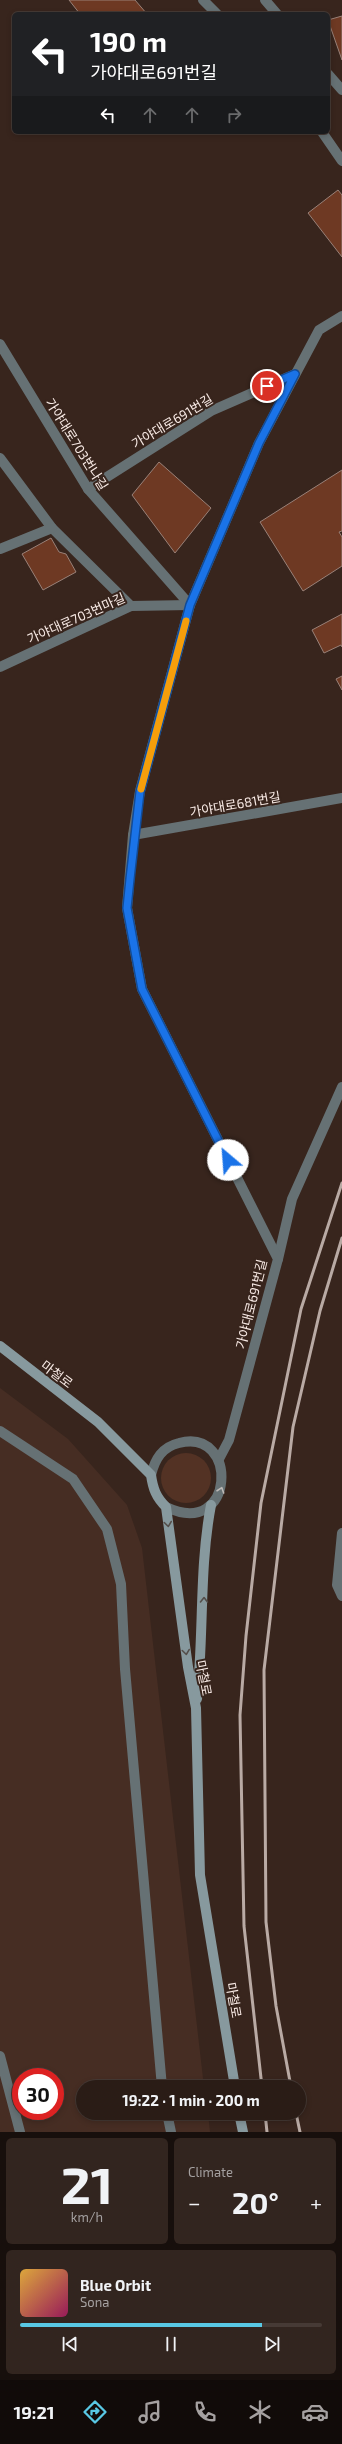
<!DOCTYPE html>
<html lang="en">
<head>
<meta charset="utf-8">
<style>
	body { margin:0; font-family:"Exo 2","Noto Sans KR",sans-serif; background:#32251f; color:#f1f3f6; height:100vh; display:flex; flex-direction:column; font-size:15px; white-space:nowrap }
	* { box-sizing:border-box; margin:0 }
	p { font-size:13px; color:#a5a1a1 }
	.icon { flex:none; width:22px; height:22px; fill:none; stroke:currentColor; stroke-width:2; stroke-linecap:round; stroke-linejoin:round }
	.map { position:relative; height:2132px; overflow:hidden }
	.drawer { display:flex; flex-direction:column; gap:6px; padding:6px; background:#170f0c; flex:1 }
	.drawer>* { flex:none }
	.banner { position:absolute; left:12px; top:12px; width:318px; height:122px; border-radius:6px; box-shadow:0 2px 6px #0003,0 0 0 1px #463a35; background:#202124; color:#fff; overflow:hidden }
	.speed { position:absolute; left:12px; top:2068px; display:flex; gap:8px; font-size:20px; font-weight:700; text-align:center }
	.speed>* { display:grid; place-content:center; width:52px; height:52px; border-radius:50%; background:#2a1c16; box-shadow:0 2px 6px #0003,0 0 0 1px #463a35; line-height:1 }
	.speed .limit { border:6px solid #d22; background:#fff; color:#111 }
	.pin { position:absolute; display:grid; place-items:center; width:34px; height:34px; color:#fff; margin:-17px; border:2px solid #fff; border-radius:50%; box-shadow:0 1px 4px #0007 }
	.me { position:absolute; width:44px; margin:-22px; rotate:333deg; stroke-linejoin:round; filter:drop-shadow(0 0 3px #0008) }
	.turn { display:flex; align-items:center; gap:14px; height:84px; padding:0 12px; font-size:18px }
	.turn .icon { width:52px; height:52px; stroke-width:2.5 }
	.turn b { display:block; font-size:28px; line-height:34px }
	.lanes { display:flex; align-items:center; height:38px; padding:0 12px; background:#0003; justify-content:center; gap:20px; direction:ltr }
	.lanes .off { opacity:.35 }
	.big { font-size:30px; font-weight:700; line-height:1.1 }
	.drawer .tile { flex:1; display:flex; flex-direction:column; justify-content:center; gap:6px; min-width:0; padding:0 14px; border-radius:6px; background:#32251f }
	.drawer .dial { align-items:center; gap:0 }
	.dial b { font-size:52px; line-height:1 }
	.song { display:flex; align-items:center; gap:12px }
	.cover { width:48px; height:48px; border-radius:6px; background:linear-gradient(135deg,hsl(40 70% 55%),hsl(330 70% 35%)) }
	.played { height:4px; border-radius:2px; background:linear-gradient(90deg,#59c8e4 80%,#463a35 80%) }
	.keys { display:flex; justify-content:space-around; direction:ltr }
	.heat { display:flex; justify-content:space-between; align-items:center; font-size:22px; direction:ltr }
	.drawer .tiles { flex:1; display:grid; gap:6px; grid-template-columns:1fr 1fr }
	.tile:last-child { grid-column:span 2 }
	.trip { position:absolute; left:76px; top:2080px; width:230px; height:40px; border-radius:20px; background:#2a1c16; box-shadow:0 2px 6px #0003,0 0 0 1px #463a35; font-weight:700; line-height:40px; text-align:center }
	.tab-bar { display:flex; height:64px; justify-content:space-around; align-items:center; background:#110b09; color:#a5a1a1 }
	.tab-bar .icon { width:28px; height:28px }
	.tab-bar .active { color:#59c8e4 }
	.tab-bar b { font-size:18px; color:#f1f3f6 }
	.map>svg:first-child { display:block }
</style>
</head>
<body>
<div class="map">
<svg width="342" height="2132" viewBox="0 0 342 2132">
	<rect width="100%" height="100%" fill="#38251d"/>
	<!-- built -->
	<path fill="#462d23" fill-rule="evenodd" d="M0,1388L68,1439L127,1505L142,1548L204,2087H83V2113H208L210,2132H0ZM21,2077H55V2111H21Z"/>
	<!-- green -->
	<circle fill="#533224" cx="186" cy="1478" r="25"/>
	<!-- building -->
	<g fill="#6e3923" stroke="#998178">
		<polygon points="69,0 135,0 147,14 80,14"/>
		<polygon points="342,16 342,60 328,20"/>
		<polygon points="338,190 342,195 342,257 308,213"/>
		<polygon points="159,462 211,508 175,553 132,495"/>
		<polygon points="342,470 342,531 339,532 342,537 342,566 303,591 260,522"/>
		<polygon points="51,538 59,552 66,554 76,572 43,590 22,554"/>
		<polygon points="342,614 342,647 341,645 324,653 312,630"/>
		<polygon points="342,676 342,690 336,679"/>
	</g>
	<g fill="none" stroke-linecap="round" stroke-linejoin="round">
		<!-- lane -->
		<g stroke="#667174" stroke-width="10">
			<polyline points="0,458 52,528 131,606"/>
			<polyline points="88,489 211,411 295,374"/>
			<polyline points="0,549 52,528"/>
			<polyline points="0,667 131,606 190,605"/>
			<polyline points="133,835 342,798"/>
			<polyline points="0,1431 73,1479 107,1529 121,1584 125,1669 162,2087"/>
			<polyline points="0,2056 20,2132"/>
			<polyline points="167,2113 171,2132"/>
		</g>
		<!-- street -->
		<g stroke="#667174" stroke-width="10">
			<polyline points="203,0 217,14"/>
			<polyline points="265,0 277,14"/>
			<polyline points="328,74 342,90"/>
			<polyline points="322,132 342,161"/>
			<polyline points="0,344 88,489 190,605"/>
			<polyline points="278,1259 292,1199 342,1087"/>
			<polyline points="219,1459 229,1440 278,1259 142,989 127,908 133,835 140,791 190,605 259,443 319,330 342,316"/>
			<path d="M151,1475C155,1459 162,1447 179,1443C239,1427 236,1540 166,1507"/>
			<polyline points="342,1533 337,1585 342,1596"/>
		</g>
		<!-- secondary -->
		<g stroke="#87999e" stroke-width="10">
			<path d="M0,1346L98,1422L151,1475C153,1489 156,1497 166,1507L188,1667L196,1708L200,1875L235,2087"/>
			<path d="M197,1699C204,1634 199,1568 211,1505"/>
			<polyline points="239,2113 243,2132"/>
		</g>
		<!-- rail -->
		<g stroke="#b9aaa4" stroke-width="3">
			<polyline points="262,2087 244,1926 240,1715 246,1636 261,1503 301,1309 342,1183"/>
			<polyline points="291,2087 276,2006 266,1922 264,1670 293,1427 320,1311 342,1238"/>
			<polyline points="265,2113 267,2132"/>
			<polyline points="296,2113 300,2132"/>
		</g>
	</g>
	<!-- one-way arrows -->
	<defs><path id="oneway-chevron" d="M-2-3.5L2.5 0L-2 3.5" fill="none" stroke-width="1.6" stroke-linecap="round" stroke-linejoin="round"/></defs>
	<use stroke="#bebab8" href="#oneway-chevron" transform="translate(221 1490) rotate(-71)"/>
	<g stroke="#544e4a">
		<use href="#oneway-chevron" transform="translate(168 1524) rotate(82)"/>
		<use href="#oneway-chevron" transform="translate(204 1600) rotate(-89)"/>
		<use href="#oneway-chevron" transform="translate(186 1652) rotate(82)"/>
	</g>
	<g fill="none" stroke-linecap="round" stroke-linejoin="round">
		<defs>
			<polyline id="route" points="228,1160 142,989 127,908 130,879 140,792 190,605 259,443 295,374 267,386"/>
		</defs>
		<!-- route casing -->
		<use href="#route" stroke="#114b97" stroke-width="10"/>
		<!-- route -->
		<use href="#route" stroke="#1a73e8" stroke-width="7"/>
		<!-- slow -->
		<polyline stroke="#f59e0b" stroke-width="7" points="141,789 186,621"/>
	</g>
	<g text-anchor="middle" stroke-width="4" stroke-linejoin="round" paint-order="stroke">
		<!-- street labels -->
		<g font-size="13" fill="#f8eae5" stroke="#38251d">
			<text transform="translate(172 421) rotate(-31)" y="5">가야대로691번길</text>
			<text transform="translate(77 444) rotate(58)" y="5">가야대로703번나길</text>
			<text transform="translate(76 618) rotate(-24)" y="5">가야대로703번마길</text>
			<text transform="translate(235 804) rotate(-10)" y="5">가야대로681번길</text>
			<text transform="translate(251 1304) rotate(-76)" y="5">가야대로691번길</text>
			<text transform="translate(57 1374) rotate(37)" y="5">마철로</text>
			<text transform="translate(204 1678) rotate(79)" y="5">마철로</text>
			<text transform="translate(234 2000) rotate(80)" y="5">마철로</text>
		</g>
	</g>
</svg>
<div class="speed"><div class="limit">30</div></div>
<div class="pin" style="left:267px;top:386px;background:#d93025"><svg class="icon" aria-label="arrive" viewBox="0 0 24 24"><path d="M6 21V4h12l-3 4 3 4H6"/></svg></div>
<svg class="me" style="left:228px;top:1160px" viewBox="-20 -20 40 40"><circle r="19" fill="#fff"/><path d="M0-13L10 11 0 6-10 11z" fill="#1a73e8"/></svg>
<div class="trip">19:22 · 1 min · 200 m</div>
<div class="banner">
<div class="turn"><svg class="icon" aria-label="left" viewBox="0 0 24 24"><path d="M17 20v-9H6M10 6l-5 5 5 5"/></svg><div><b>190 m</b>가야대로691번길</div></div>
<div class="lanes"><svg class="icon" aria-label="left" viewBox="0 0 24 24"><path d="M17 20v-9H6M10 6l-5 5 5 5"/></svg><svg class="icon off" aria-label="ahead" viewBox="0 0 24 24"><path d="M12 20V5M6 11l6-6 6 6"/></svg><svg class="icon off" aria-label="ahead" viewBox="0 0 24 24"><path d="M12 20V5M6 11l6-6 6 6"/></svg><svg class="icon off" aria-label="right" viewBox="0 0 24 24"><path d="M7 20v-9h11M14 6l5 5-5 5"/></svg></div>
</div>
</div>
<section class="drawer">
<div class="tiles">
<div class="tile dial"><b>21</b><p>km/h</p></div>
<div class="tile"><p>Climate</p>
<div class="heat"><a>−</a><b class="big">20°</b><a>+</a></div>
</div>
<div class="tile">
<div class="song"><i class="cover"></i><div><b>Blue Orbit</b><p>Sona</p></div></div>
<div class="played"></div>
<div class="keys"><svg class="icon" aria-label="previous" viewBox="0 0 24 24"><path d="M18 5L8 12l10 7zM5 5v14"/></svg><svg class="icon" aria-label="pause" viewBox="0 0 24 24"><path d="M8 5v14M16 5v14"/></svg><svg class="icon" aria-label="next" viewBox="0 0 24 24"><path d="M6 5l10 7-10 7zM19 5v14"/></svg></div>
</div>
</div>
</section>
<nav class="tab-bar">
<b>19:21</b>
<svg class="icon active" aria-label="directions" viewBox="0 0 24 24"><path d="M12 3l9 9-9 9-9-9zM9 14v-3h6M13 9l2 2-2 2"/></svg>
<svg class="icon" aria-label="music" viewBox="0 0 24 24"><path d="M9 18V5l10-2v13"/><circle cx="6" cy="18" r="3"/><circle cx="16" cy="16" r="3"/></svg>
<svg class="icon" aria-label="phone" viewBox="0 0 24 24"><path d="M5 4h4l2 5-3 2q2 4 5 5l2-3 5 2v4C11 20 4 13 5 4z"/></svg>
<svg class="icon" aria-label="climate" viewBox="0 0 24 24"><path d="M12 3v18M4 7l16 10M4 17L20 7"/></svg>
<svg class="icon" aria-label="car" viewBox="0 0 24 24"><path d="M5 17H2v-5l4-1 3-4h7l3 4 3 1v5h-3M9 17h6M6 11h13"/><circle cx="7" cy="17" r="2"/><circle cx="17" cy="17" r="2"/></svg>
</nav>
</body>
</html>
